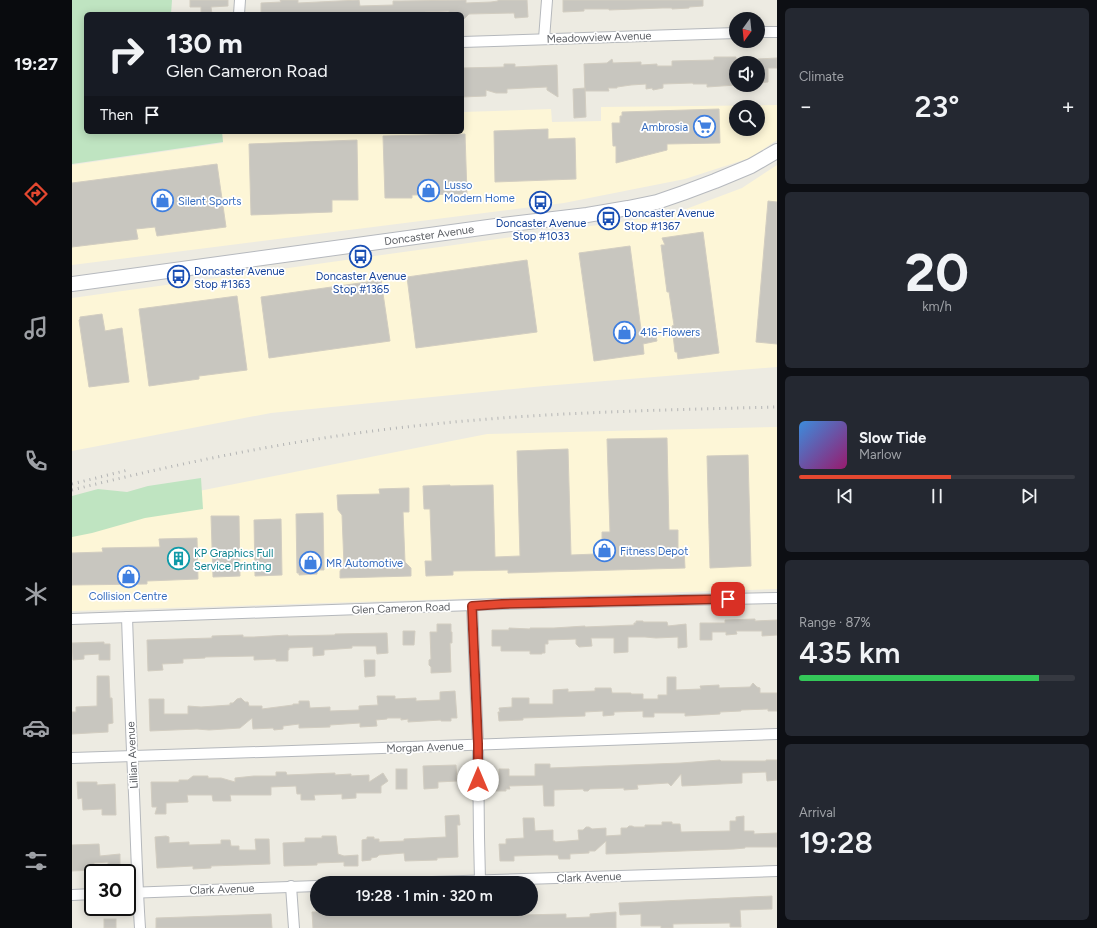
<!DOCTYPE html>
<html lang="en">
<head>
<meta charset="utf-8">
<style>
	body { margin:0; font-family:Figtree,sans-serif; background:#242831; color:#f1f3f6; height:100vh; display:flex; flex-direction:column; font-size:15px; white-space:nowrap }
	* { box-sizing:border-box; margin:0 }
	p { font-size:13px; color:#9ea1a6 }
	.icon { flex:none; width:22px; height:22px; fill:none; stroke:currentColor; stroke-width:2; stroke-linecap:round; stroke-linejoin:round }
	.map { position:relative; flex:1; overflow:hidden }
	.sheet { display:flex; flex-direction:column; gap:8px; padding:8px; background:#0d0f14; width:320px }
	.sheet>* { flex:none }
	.hud { position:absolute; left:12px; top:12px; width:380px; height:122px; border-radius:6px; box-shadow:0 2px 10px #0003; background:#171b24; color:#f1f3f6; overflow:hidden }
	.needle { width:26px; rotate:195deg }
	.tools { position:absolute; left:657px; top:12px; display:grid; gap:8px }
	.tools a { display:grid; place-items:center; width:36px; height:36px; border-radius:50%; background:#171b24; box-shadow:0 2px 10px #0003; font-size:20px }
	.speed { position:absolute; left:12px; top:864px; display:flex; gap:8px; font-size:20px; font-weight:700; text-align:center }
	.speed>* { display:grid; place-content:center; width:52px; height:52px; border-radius:50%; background:#171b24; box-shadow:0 2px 10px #0003; line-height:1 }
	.speed .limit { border:2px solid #111; border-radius:6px; background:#fff; color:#111 }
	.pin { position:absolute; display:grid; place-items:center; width:34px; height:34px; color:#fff; margin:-17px; border-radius:8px; box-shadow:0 2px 6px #0006 }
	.me { position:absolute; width:44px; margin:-22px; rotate:0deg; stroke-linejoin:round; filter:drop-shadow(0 0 3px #0008) }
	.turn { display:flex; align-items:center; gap:14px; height:84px; padding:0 16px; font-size:18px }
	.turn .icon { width:52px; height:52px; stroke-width:2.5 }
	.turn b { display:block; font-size:28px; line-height:34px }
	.then { display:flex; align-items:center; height:38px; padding:0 16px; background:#0003; gap:8px; font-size:15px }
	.big { font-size:30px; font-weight:600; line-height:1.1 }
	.sheet .card { flex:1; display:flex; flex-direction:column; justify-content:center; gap:6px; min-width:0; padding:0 14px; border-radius:6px; background:#242831 }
	.sheet .dial { align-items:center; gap:0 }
	.dial b { font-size:52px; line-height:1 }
	.song { display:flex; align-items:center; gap:12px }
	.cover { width:48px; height:48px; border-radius:6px; background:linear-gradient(135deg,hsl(210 70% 55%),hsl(320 70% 35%)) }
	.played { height:4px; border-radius:2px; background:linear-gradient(90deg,#e54830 55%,#363941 55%) }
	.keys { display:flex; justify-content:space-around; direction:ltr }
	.heat { display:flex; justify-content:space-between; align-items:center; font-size:22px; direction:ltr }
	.charge { height:6px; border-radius:3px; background:linear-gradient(90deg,#34c759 87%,#363941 0) }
	.trip { position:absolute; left:238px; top:876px; width:228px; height:40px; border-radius:20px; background:#171b24; box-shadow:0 2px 10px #0003; font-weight:600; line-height:40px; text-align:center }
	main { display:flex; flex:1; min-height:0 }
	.tab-bar { display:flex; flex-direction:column; width:72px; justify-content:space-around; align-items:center; background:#090b0e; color:#9ea1a6 }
	.tab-bar .icon { width:28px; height:28px }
	.tab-bar .selected { color:#e54830 }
	.tab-bar b { font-size:18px; color:#f1f3f6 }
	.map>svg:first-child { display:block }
</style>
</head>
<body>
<main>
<nav class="tab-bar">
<b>19:27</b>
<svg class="icon selected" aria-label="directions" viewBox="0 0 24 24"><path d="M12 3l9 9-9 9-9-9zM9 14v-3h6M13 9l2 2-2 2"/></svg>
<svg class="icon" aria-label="music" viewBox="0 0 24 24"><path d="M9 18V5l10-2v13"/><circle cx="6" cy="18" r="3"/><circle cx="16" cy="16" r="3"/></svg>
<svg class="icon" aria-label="phone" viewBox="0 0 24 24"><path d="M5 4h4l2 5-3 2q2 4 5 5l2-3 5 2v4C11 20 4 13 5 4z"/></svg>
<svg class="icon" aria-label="climate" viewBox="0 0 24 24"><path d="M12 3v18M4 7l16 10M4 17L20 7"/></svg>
<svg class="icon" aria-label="car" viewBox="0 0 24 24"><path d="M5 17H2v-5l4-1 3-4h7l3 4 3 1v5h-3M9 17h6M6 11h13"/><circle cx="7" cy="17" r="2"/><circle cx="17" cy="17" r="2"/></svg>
<svg class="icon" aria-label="filters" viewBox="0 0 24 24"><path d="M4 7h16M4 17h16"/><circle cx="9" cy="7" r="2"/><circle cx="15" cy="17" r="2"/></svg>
</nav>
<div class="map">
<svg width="705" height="928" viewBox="0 0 705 928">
	<rect width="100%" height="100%" fill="#edebe2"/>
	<!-- commercial -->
	<g fill="#fdf6d7" fill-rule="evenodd">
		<path d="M705,105V140L678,158L613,179L492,203L0,265V165L151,143L150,132H390V112L479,109L480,122L529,121V107ZM664,107H686V129H664Z"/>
		<polygon points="705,165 705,367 472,386 199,413 0,451 0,298 598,215 670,188"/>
		<polygon points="705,427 705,589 0,611 0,516 415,434"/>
	</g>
	<!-- green -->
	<g fill="#bfe4c1">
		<polygon points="0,0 100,0 99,14 14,14 14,132 150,132 151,142 0,164"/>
		<polygon points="129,478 131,509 73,518 20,533 0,537 0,496 26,489 55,492 76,486"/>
	</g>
	<!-- building -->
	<g fill="#c8c6bf" stroke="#d2cdc1">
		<polygon points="118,0 156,0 156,6 139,7 140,14 129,14 129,7 118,7"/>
		<polygon points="208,0 226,0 226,3 287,0 288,6 321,5 321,1 329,1 394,0 394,3 419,2 426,1 426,0 455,0 456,17 443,18 442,13 397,14 390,21 390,14 377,14 377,11 353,12 353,14 189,14 189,3 209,2"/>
		<polygon points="491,0 631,0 631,6 617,7 617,8 600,9 600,8 590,8 537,10 537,9 512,9 512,11 491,12"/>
		<polygon points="642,57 664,57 664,85 635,87 635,84 621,84 621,83 591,84 591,88 581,90 580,88 574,89 574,84 559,85 545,87 545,88 536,88 537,91 513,91 512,64 535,63 540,59 541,63 569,62 569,65 585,64 585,66 600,66 600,61 642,60"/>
		<polygon points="705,58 705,68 696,68 696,82 686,83 686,59"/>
		<polygon points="432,64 443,64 443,67 485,65 486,97 475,90 475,87 435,89 435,93 424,93 414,90 414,96 390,97 390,68 432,67"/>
		<polygon points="513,88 514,117 502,118 501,89"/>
		<polygon points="647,109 648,143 595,144 595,150 544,163 544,146 541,146 540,123 548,123 548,116 550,116 550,112"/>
		<polygon points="476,129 476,139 503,138 504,179 423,182 422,131"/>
		<polygon points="393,134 395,194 340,195 340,198 313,198 311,136"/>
		<polygon points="285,140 286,200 260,200 260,212 179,215 177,144"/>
		<polygon points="145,164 154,227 85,236 83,227 64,229 66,239 0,247 0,183"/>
		<polygon points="696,201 705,202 705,344 684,342"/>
		<polygon points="631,232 647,353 606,359 605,352 603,352 600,326 602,325 600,312 597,292 595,292 589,245 593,245 590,238"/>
		<polygon points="558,246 570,337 584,336 585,341 571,344 572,354 522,361 507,253"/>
		<polygon points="455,260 465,332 344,348 335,277"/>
		<polygon points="309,280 318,341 197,358 189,297"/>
		<polygon points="165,296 175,370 127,376 127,379 77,386 67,309"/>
		<polygon points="30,314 33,331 50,328 57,382 17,387 7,320 8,319 8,317"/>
		<polygon points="595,438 597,530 606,530 606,549 612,549 613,568 436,573 436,570 381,571 381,575 354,576 353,561 360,561 358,509 352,509 351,486 378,485 378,486 421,485 423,557 448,556 445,451 496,449 499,555 524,554 524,551 530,551 530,532 538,532 535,439"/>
		<polygon points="676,455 679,566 638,568 635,456"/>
		<polygon points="337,488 337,512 331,512 333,562 339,568 339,576 268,578 268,571 272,565 270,515 266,510 265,495 308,494 307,489"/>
		<polygon points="251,513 252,570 245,570 245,574 227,575 227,573 225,573 224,514"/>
		<polygon points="139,516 167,516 168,576 141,577"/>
		<polygon points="209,519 210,575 183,576 182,520"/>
		<polygon points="125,538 126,579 75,581 75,584 0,585 0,553 31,552 30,548 88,547 87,539"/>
		<polygon points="683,619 683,621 705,620 705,635 690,636 690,631 664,631 665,634 654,635 654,632 640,632 640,640 628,640 628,623 653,623 653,620"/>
		<polygon points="564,621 571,621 571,622 595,622 596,626 614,624 615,647 606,648 606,637 584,638 573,637 556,637 556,652 542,653 542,638 519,638 520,646 507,647 504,644 504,639 476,640 476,644 473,644 473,653 470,653 470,654 458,654 458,651 429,651 429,646 420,646 420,630 437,630 437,628 458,629 458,628 482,628 513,626 513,627 562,625 562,623 564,623"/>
		<polygon points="365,624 379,624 379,632 380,632 380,643 378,643 379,672 359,673 359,667 357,665 357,660 359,659 358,632 365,632"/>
		<polygon points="331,631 343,631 342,645 331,645"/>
		<polygon points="315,633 316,653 305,654 304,646 280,646 280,648 252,650 252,655 241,656 241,647 217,648 217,650 216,650 216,661 204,661 204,659 182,660 182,656 133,657 133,658 111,659 111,663 90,664 91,670 76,671 75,640 140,638 140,636 171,635 171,637 182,637 216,635 216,636 263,635 263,634"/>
		<polygon points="32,642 32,644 38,644 38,660 27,660 27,654 12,655 12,659 1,660 0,643"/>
		<polygon points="292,660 303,660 303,676 293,677"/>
		<polygon points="25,676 37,676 38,698 40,698 41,723 36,724 36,732 0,734 0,712 4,712 4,707 25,706"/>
		<polygon points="595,677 604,677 604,690 629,689 628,686 647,685 647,688 678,687 681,683 685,687 688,688 688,693 705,693 705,711 696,711 696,709 669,710 669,711 648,712 648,714 613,716 613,713 582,713 582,717 571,717 571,711 542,712 542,715 531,716 531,711 513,712 513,716 451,718 451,720 427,721 426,712 428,712 427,708 440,707 440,698 457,698 457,704 481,704 481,690 496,689 496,692 523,691 523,688 539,688 540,693 559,693 559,694 571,694 571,699 586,699 586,695 595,695"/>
		<polygon points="383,691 385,718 379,718 379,721 369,721 369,720 336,722 336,719 329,720 329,718 315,718 315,719 304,720 305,726 288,727 288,723 258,725 258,727 227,728 227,724 211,726 211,729 202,730 201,728 181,729 180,718 168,728 137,730 125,729 78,731 77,699 92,699 92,714 116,714 116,706 129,707 158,705 158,703 161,703 165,699 169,698 173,702 176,702 177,706 190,706 190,709 221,705 221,704 227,704 227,701 237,701 238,708 258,707 258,711 287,710 287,706 306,705 305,696 323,696 323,699 344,698 344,701 368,700 368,692"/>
		<polygon points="648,760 649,761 694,761 694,760 705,760 705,780 695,781 694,772 670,773 670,783 610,786 609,774 599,786 596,783 565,785 566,789 552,790 552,788 518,789 516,791 512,791 511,789 482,790 482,806 472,806 471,785 437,786 438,789 434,789 434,791 420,791 420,780 427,780 427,769 437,769 437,776 463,776 463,764 478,764 478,768 609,763"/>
		<polygon points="384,765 385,781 366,782 366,788 352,789 351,766"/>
		<rect x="324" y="769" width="11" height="20"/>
		<polygon points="204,772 214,772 215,775 263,773 263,775 279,774 279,776 297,775 297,782 311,773 316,781 309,786 309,793 284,793 284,798 270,799 270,794 242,795 243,800 229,800 229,794 225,794 224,786 199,787 199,795 158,795 159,801 141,801 140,795 115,795 116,802 94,803 94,814 83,814 85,807 80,807 79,782 107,782 107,780 116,780 121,776 136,776 136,778 149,778 163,782 163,778 182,776 204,776"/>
		<polygon points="5,782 25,782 25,785 43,784 44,815 30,815 30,809 11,810 10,798 6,799"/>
		<polygon points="387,815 388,825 385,825 386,857 365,858 365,860 333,861 332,853 307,855 305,857 299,858 299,860 290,861 290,840 295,839 295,837 302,837 302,839 307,839 307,842 332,841 332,839 374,837 373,816"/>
		<polygon points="672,816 672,831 682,831 682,834 705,833 705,847 673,847 673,848 662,849 534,854 534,841 523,851 517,851 517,853 498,854 498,859 487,859 486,855 473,855 442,856 442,861 428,861 427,844 434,844 434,839 452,838 451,818 462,818 463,831 481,830 481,841 483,841 483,842 507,840 506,830 511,830 514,827 517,827 520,829 534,828 534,836 549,835 549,828 555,828 557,826 560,826 562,827 573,827 573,825 590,825 590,822 600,822 600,824 608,824 609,832 658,831 658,821 664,821 664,817"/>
		<polygon points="94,836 97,837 97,843 117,842 117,845 149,844 149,840 158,840 159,846 167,846 167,850 184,850 183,839 197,839 198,864 139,866 139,868 121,869 121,866 85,868 83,837"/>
		<polygon points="250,836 264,836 266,854 272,856 286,855 286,866 272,866 272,862 245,863 245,865 212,866 211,843 233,842 233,838 250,838"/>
		<polygon points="27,844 28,856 48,854 48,866 36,867 36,862 22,863 22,870 0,871 0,845"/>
		<polygon points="700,896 700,909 668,910 669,927 658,927 658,923 601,924 601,928 589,928 589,926 569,926 569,914 548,915 547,903"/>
		<polygon points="346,909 445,909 446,912 450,912 450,915 494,914 494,918 518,917 518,914 544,912 544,928 241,928 240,912"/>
		<polygon points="199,914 200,928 84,928 84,918"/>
		<rect x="32" y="919" width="12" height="9"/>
	</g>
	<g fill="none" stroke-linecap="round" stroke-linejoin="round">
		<defs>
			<g id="street">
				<polyline points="167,14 168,0"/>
				<polyline points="686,32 705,32"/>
				<polyline points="472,39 475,0"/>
				<polyline points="390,42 664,33"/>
				<polyline points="400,606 406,744 407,837 408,880"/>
				<path d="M55,617C57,676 59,735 62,794C64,839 65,883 68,928"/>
				<polyline points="0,619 430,604 705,598"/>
				<polyline points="0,758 310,748 705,734"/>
				<polyline points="329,883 705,871"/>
				<polyline points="219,886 222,928"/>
				<polyline points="55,893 245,886"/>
				<polyline points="0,895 21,894"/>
			</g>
			<polyline id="secondary" points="0,284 431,225 515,215 556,208 585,202 611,193 643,181 679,166 705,151"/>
		</defs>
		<!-- street casing -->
		<use href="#street" stroke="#b5b8bc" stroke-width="12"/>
		<!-- secondary casing -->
		<use href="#secondary" stroke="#b6b9be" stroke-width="16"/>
		<!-- street -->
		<use href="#street" stroke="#fff" stroke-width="10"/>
		<!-- secondary -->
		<use href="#secondary" stroke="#fff" stroke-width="14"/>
		<!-- rail -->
		<g stroke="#b3b4b4" stroke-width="3" stroke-dasharray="1 5" stroke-linecap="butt">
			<polyline points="0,484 56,470"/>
			<path d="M0,490C119,460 240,436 362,424C476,412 591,410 705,407"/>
		</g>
	</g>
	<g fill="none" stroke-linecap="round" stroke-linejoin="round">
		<defs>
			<polyline id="route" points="406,780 406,744 400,606 430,604 656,599"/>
		</defs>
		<!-- route casing -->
		<use href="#route" stroke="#952f1f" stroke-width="10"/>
		<!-- route -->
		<use href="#route" stroke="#e54830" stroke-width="7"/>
	</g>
	<!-- icons -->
	<defs>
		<symbol id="supermarket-ring" viewBox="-11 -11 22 22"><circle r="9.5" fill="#fff" stroke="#3f7fe0" stroke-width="1.5"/><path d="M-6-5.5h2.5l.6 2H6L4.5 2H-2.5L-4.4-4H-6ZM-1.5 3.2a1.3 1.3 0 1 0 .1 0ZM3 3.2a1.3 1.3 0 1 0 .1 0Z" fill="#3f7fe0"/></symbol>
		<symbol id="shop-ring" viewBox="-11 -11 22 22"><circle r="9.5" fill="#fff" stroke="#3f7fe0" stroke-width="1.5"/><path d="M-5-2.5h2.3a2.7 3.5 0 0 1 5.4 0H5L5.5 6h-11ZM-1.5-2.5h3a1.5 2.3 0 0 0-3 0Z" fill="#3f7fe0"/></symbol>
		<symbol id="bus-ring" viewBox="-11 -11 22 22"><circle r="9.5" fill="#fff" stroke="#1a4fb4" stroke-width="1.5"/><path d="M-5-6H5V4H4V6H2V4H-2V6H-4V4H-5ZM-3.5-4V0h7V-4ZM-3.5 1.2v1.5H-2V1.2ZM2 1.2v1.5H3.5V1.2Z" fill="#1a4fb4"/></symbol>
		<symbol id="building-ring" viewBox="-11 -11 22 22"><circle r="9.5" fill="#fff" stroke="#0f9aa8" stroke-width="1.5"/><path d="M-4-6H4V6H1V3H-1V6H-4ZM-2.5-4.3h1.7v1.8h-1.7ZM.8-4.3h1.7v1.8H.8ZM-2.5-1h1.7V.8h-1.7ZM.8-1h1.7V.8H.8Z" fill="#0f9aa8"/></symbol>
	</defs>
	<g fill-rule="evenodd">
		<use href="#supermarket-ring" x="620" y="114" width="25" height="25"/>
		<use href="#shop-ring" x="344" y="178" width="25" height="25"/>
		<use href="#shop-ring" x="78" y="188" width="25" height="25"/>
		<use href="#bus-ring" x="456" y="190" width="25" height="25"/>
		<use href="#bus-ring" x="524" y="206" width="25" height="25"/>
		<use href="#bus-ring" x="276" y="244" width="25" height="25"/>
		<use href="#bus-ring" x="94" y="264" width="25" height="25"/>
		<use href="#shop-ring" x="540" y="320" width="25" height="25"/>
		<use href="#shop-ring" x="520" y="538" width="25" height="25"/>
		<use href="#building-ring" x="94" y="546" width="25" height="25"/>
		<use href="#shop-ring" x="226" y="550" width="25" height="25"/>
		<use href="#shop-ring" x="44" y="564" width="25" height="25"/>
	</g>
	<g text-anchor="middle" stroke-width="3.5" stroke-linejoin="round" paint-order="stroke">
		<!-- street labels -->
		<g font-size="11" fill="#5b5e63" stroke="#fff">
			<text transform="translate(527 37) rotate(-2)" y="4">Meadowview Avenue</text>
			<text transform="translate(357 235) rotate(-8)" y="4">Doncaster Avenue</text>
			<text transform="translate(329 608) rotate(-2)" y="4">Glen Cameron Road</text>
			<text transform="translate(353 747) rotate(-2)" y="4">Morgan Avenue</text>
			<text transform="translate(60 755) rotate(-93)" y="4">Lillian Avenue</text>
			<text transform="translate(517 877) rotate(-2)" y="4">Clark Avenue</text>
			<text transform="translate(150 889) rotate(-2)" y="4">Clark Avenue</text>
		</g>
		<!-- shop labels -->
		<g font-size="11" fill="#366cbe" stroke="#fff" text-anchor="start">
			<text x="616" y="131" text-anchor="end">Ambrosia</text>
			<text x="372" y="189">Lusso<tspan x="372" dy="13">Modern Home</tspan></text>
			<text x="106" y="205">Silent Sports</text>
			<text x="568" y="336">416-Flowers</text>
			<text x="548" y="555">Fitness Depot</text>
			<text x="254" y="567">MR Automotive</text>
			<text x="56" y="600" text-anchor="middle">Collision Centre</text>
		</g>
		<!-- transit labels -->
		<g font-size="11" fill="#164399" stroke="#fff" text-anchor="start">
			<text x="552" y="217">Doncaster Avenue<tspan x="552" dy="13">Stop #1367</tspan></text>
			<text x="469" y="227" text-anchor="middle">Doncaster Avenue<tspan x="469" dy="13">Stop #1033</tspan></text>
			<text x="122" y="275">Doncaster Avenue<tspan x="122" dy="13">Stop #1363</tspan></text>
			<text x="289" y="280" text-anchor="middle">Doncaster Avenue<tspan x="289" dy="13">Stop #1365</tspan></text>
		</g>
		<!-- culture labels -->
		<g font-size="11" fill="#0d838f" stroke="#fff" text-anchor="start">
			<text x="122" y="557">KP Graphics Full<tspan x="122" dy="13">Service Printing</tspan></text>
		</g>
	</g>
</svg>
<div class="tools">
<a><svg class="needle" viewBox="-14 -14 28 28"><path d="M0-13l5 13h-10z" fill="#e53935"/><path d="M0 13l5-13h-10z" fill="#9ea1a6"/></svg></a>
<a><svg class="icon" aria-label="sound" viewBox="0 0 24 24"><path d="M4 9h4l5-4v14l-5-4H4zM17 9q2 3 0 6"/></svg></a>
<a><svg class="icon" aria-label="search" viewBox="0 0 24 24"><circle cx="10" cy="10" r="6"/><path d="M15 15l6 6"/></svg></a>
</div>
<div class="speed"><div class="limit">30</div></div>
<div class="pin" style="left:656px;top:599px;background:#d93025"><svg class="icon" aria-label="arrive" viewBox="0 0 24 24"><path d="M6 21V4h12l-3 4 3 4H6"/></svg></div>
<svg class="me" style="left:406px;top:780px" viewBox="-20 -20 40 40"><circle r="19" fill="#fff"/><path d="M0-13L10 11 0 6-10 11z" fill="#e54830"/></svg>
<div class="trip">19:28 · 1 min · 320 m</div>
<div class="hud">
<div class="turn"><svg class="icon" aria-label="right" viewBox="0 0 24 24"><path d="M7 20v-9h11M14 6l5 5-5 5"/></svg><div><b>130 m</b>Glen Cameron Road</div></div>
<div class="then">Then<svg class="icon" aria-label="arrive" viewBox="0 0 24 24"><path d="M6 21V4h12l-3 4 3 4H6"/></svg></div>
</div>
</div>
<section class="sheet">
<div class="card"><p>Climate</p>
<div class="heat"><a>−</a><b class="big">23°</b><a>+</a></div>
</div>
<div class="card dial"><b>20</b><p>km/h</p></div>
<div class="card">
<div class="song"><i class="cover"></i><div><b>Slow Tide</b><p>Marlow</p></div></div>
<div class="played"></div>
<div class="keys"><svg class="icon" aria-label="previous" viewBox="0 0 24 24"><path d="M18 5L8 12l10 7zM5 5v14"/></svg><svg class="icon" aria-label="pause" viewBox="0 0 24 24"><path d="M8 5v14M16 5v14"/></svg><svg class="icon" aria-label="next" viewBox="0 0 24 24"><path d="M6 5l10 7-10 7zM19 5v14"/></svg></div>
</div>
<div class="card"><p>Range · 87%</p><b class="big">435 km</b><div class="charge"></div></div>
<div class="card"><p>Arrival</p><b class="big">19:28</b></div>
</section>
</main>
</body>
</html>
